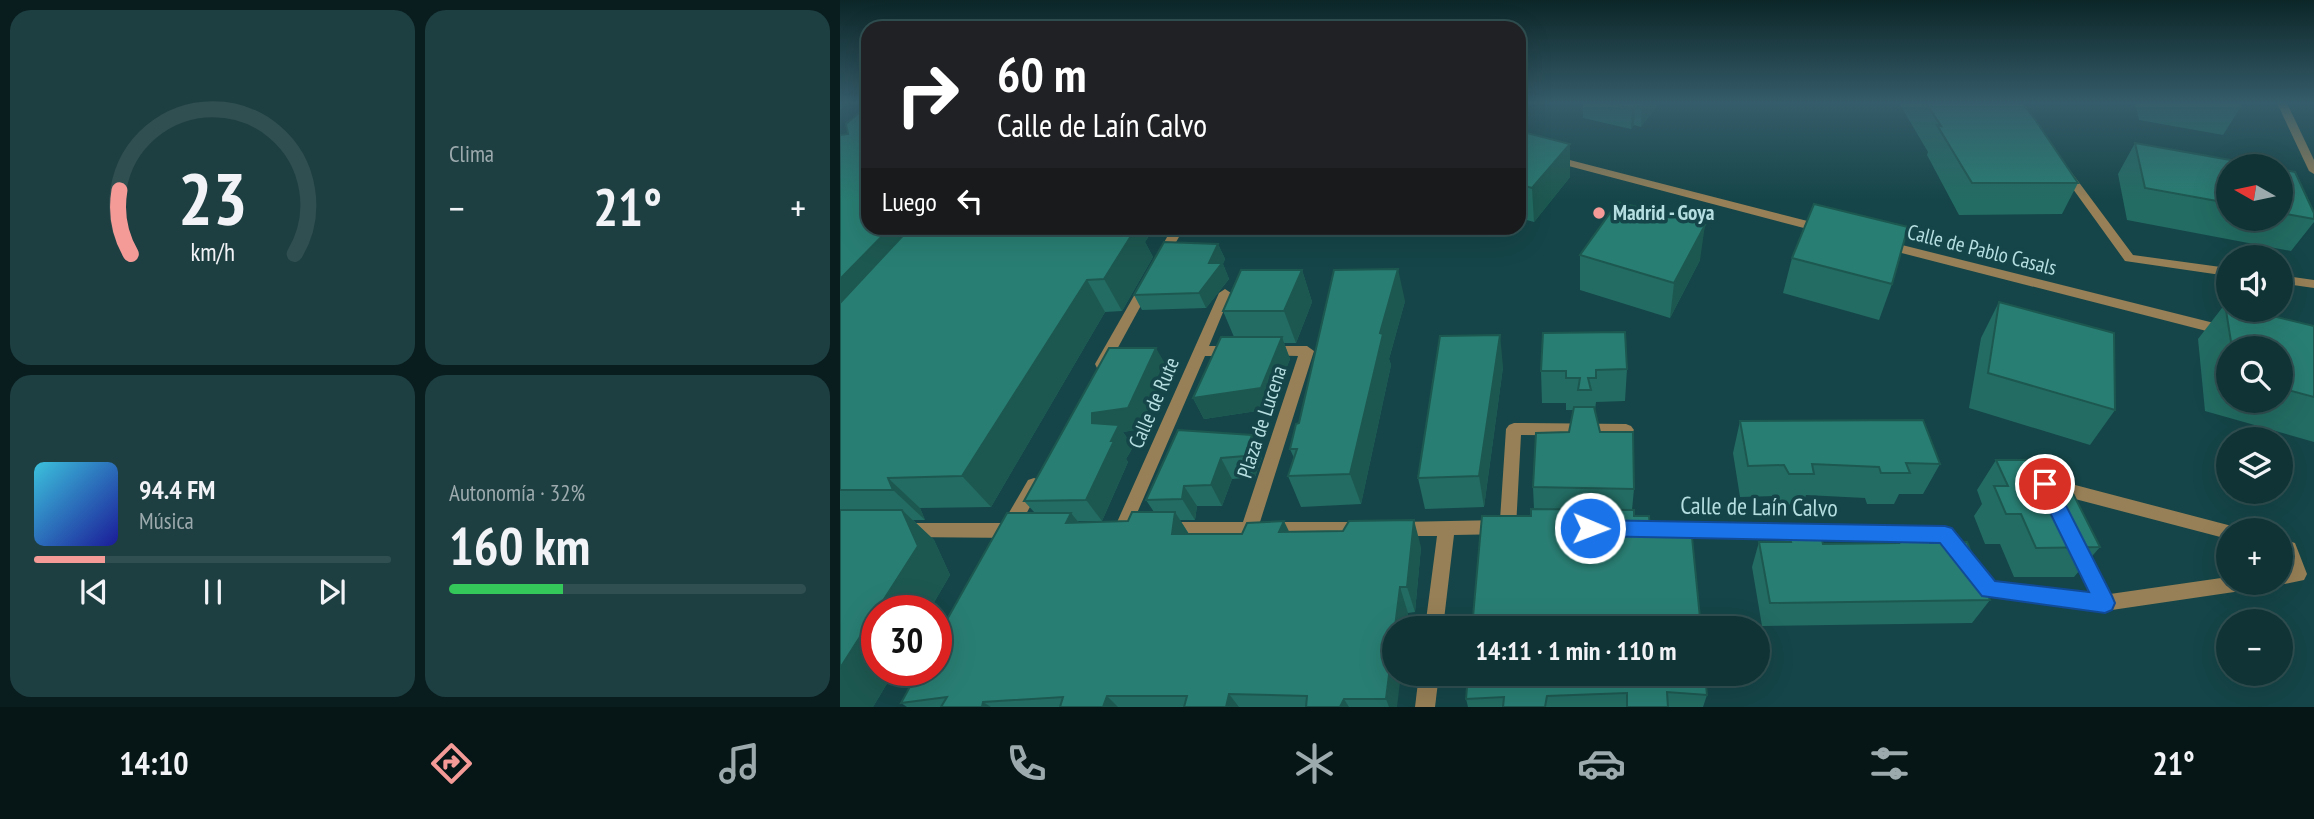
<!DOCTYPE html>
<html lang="es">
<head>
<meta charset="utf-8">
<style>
	body { margin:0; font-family:"PT Sans Narrow",sans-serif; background:#1e3f42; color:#f1f3f6; height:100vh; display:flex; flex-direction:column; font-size:26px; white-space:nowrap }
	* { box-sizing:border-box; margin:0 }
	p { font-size:23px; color:#9caaad }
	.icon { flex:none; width:38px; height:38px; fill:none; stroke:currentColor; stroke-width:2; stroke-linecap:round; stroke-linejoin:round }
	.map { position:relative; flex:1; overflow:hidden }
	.side { display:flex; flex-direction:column; gap:10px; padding:10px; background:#091d1e; width:840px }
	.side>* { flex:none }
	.top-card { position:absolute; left:21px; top:21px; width:665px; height:214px; border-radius:21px; box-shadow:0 7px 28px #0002,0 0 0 2px #304f51; background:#202124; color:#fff; overflow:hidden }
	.needle { width:46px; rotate:279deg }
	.controls { position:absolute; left:1376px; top:154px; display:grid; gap:14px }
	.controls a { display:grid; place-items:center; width:77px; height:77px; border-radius:50%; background:#103436; box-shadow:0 7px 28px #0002,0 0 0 2px #304f51; font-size:35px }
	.speed { position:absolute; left:21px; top:595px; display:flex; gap:14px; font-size:35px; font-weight:700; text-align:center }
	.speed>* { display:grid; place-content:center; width:91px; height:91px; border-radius:50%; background:#103436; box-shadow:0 7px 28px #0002,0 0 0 2px #304f51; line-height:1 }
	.speed .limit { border:10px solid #d22; background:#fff; color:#111 }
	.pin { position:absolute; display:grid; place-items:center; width:60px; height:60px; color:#fff; margin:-30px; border:4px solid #fff; border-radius:50%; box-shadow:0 2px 7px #0007 }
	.me { position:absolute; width:77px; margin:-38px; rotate:91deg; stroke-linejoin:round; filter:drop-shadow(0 0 5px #0008) }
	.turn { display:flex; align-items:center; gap:24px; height:147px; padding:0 21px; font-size:32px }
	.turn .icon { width:91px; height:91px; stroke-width:2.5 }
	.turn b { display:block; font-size:49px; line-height:60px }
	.then { display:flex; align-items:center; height:66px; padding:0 21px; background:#0003; gap:14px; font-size:26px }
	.big { font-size:52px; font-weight:600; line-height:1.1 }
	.side .tile { flex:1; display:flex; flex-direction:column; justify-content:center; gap:10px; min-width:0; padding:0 24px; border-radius:21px; background:#1e3f42 }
	.side .dial { align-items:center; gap:0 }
	.dial svg { height:182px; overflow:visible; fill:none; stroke:#304f51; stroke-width:7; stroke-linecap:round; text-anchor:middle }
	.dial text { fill:#f1f3f6; stroke:none }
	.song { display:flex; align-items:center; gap:21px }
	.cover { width:84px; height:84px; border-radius:10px; background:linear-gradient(135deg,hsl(190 70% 55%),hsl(240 70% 35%)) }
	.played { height:7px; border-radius:4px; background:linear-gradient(90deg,#f59b97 20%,#304f51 20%) }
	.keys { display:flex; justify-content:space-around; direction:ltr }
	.heat { display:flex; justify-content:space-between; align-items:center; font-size:38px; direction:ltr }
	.charge { height:10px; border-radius:5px; background:linear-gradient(90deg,#34c759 32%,#304f51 0) }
	.side .tiles { flex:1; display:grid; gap:10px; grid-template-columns:repeat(2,1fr) }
	.trip { position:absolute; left:542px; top:616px; width:388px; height:70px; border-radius:35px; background:#103436; box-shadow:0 7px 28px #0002,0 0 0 2px #304f51; font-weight:600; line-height:70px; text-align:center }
	.tabs { display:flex; height:112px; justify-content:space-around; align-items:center; background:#061516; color:#9caaad }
	.tabs .icon { width:49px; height:49px }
	.tabs .selected { color:#f59b97 }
	.tabs b { font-size:32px; color:#f1f3f6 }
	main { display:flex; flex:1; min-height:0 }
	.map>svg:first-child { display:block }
</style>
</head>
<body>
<main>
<section class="side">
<div class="tiles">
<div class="tile dial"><svg viewBox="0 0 100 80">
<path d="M14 69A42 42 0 1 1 86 69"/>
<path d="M14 69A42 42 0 0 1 9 41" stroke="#f59b97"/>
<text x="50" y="56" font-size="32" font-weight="700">23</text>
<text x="50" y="72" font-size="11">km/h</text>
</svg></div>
<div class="tile"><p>Clima</p>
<div class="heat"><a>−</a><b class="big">21°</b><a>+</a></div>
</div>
<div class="tile">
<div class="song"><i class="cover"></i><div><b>94.4 FM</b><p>Música</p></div></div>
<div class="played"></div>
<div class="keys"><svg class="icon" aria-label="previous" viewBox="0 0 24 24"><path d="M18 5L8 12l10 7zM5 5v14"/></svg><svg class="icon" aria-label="pause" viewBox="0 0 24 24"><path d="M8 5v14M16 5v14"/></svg><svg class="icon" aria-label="next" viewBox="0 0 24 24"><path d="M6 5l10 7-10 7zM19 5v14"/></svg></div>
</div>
<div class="tile"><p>Autonomía · 32%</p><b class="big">160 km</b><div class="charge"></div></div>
</div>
</section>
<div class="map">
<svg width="1474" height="707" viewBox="0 0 1474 707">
	<rect width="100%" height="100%" fill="#154548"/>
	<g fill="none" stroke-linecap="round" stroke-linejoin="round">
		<!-- street -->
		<g fill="#978057" fill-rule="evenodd">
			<polygon points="1437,103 1447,103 1474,160 1474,174 1469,171"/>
			<polygon points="679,147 987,226 989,229 983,233 679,153"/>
			<polygon points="1225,168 1229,169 1293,255 1388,268 1388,276 1285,261 1220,171"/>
			<polygon points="332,228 344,228 326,260 318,260 316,257"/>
			<polygon points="1046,241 1386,326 1393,331 1386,336 1042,248 1040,245"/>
			<polygon points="1440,275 1474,280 1474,288 1440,283"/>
			<polygon points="305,283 311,287 269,364 262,369 257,368 255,364 299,287"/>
			<polygon points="385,289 391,293 369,346 391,346 398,351 391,356 365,356 288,534 282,536 276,534 274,529 379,293"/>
			<polygon points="429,346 467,346 474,351 420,522 522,522 528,524 530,529 528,534 522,536 329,536 323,534 321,529 323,524 329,522 403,522 458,356 424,355 422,351"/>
			<polygon points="674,423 786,424 791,426 794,430 791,434 786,436 681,435 676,527 674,532 668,534 614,535 603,628 585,628 597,536 560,536 554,534 552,529 554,524 560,522 660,520 666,429 669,425"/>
			<polygon points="194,478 200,480 202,485 180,525 184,531 182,536 176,538 67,537 61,535 59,530 61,525 67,523 163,523 188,480"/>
			<polygon points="1216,480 1388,525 1394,527 1396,530 1388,530 1388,539 1216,494 1210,492 1208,487 1210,482"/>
			<polygon points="833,522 1105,527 1111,529 1154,582 1251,593 1228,548 1231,543 1237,540 1243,543 1270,594 1388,577 1388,583 1410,583 1407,589 1401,591 1265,611 1143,596 1101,541 833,536 827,534 825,529 827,524"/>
			<polygon points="1440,538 1455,543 1467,574 1464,580 1440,585 1434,583 1440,583 1440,569 1447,568 1442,554 1440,554"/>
			<polygon points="579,674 599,674 595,707 575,707"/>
		</g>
	</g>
	<!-- wall -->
	<g fill="#236c63" fill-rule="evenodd">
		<polygon points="743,103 819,103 801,127 794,125 791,129 743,118"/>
		<polygon points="1059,103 1182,103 1238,183 1222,214 1119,215 1087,155 1088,152"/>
		<polygon points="1295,103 1401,103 1402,105 1383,135 1299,120"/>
		<polygon points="679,131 730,177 694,222 679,218"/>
		<polygon points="8,134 28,228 314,228 305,242 313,257 282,311 265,312 151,507 80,508 85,520 73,520 94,540 110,575 89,611 37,611 55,670 33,707 0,707 0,135"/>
		<polygon points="1295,143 1388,166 1388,219 1440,219 1440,169 1474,213 1474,222 1451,251 1287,220 1278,174"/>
		<polygon points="378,244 385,259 383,264 389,279 366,308 302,310 294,295"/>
		<polygon points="740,255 860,260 830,318 740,290"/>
		<polygon points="952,258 1052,284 1039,320 943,293"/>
		<polygon points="462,270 472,302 456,343 444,343 450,359 430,409 364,419 353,398 394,337 383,311"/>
		<polygon points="565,301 549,359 551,365 521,504 461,507 448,476 454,458 450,449 459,423"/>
		<polygon points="1159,302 1275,410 1250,445 1129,408 1141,338"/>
		<path d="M1385,304L1474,326V442L1365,411L1358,339ZM1388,348H1440V401H1388Z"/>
		<polygon points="663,367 644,507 585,509 578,478"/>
		<polygon points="328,369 301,429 283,432 293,447 286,459 288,462 262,521 238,521 239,523 288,521 314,512 306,500 338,430 422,457 415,477 392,479 382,506 357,506 355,520 340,520 349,534 402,534 449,531 581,547 575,612 568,613 567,628 555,628 557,707 67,707 61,703 195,513 184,501"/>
		<polygon points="787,369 785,401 756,402 755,410 760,432 794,489 792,510 794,516 810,527 861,628 691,516 694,509 693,487 729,432 734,410 726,410 726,403 702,403 701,371"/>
		<polygon points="900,421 1100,464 1083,494 1059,494 1054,504 1027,504 1025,498 966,495 963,504 939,505 935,496 900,497 893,453"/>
		<polygon points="1156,460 1260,547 1234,577 1174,577 1160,544 1145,544 1134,516 1142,504 1137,490"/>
		<polygon points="948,532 983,544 1049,544 1055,532 1090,543 1150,600 1132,623 922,626 912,567 919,542 945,542"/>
		<polygon points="628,674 867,695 863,707 628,707 626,699"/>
	</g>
	<!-- shaded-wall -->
	<g fill="#1d5850">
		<polygon points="0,103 9,103 0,110"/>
		<polygon points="805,103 819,103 801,127 802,107"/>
		<polygon points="795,105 794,125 791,129 792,108"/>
		<polygon points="730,144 730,177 694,222 692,188"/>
		<polygon points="865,225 860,260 830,318 834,283"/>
		<polygon points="50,228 103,228 0,341 0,279"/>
		<polygon points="283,228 314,228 305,242 313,257 282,311 264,279"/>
		<polygon points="378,244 385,259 383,264 389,279 366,308 359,293 369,263"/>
		<polygon points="558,269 565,301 549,359 551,365 521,504 510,474 540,333"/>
		<polygon points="462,270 472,302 456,343 444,311"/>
		<polygon points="247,280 265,312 151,507 122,476"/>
		<polygon points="660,335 663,367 644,507 639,476"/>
		<polygon points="442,337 450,359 430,409 364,419 353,398"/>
		<polygon points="316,348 328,369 301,429 283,432 293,447 286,459 288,462 262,521 246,500 252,413"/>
		<polygon points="412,435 422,457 415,477 405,456"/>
		<polygon points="381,458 392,479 382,506 371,485"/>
		<polygon points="48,478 80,508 85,520 53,490"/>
		<polygon points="344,486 357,506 355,520 342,499"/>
		<polygon points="62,510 94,540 110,575 89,611 37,611 37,670 55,670 33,707 0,707 0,668"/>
		<polygon points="335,512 352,539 332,534"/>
		<polygon points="231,513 253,540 226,523"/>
		<polygon points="574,520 581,547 575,612 567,587"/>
		<polygon points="444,521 457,548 439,532"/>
		<polygon points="560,587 568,613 567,628 555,628 555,674 561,674 557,707 549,707 546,699"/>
		<polygon points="389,694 399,707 386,707"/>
		<polygon points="267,696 278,707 263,707"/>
		<polygon points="504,699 509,707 500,707"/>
		<polygon points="143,702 151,707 142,707"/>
	</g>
	<!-- building -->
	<g fill="#297e73" stroke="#1d5850" stroke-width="2">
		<polygon points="765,103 805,103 802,107 795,105 792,108"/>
		<polygon points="1086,103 1182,103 1194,118 1238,183 1132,183 1097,125 1101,126"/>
		<polygon points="28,105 28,228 50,228 0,279 0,135 8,134 6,124"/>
		<polygon points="679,131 730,144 692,188 679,184"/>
		<polygon points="1295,143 1424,166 1388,166 1388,203 1305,188"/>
		<polygon points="1440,169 1455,172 1474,213 1474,219 1440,213"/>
		<polygon points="778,202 865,225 834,283 740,255"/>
		<polygon points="974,204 1068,227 1052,284 952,258"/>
		<polygon points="70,228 296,228 264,279 247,280 122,476 48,478 53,490 0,490 0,303"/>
		<polygon points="324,242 378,244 369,263 382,263 359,293 294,295"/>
		<polygon points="558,269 540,333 543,334 510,474 448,476 457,449 450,449 456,424 459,423 494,270"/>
		<polygon points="401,270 462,270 444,311 383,311"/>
		<polygon points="1159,302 1274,333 1275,410 1148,373"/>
		<polygon points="1385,304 1388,305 1388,310 1408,310 1474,326 1474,397 1440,388 1440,348 1392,348"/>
		<polygon points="785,332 787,369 756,370 756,378 748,378 751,390 738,390 740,378 726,378 726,371 701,371 703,333"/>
		<polygon points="660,335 639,476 578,478 600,336"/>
		<polygon points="381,337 442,337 421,388 353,398"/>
		<polygon points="269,348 316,348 288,408 252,413 252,423 279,425 271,441 274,441 246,500 184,501"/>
		<polygon points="734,407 754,407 760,432 793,432 794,489 693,487 696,433 729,432"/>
		<polygon points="1083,420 1100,464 1066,463 1070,473 1041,473 1039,467 972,464 974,474 949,474 944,465 908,466 900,421"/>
		<polygon points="338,430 412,435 405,456 381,458 371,485 344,486 342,499 306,500"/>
		<polygon points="1156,460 1216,460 1260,547 1196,548 1181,514 1166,514 1154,486 1168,486"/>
		<polygon points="691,509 794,510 794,516 809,516 810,527 851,527 861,628 632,628 642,516 691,516"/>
		<polygon points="0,510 62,510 78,546 0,668"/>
		<polygon points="292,512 335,512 332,534 402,534 407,523 444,521 439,532 503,531 509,521 574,520 567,587 560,587 546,699 504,699 500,707 466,707 467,696 389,694 386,707 344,707 347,696 267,696 263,707 220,707 223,697 143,702 142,707 101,707 107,697 61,703 79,670 96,670 96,639 167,513 231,513 226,523 288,521"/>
		<polygon points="948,532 980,532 983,544 1059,543 1055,532 1086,532 1090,543 1127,542 1150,600 930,603 919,542 951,542"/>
		<polygon points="628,674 865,674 867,695 827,692 828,707 787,707 787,693 707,696 705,707 663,707 664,697 626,699"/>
	</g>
	<!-- sky -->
	<linearGradient id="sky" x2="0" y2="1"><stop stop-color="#0c2628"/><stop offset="0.51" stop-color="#355c6a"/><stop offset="1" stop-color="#355c6a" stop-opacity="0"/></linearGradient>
	<rect width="1474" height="201" fill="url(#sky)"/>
	<!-- route -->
	<polygon fill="#1a73e8" stroke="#114b97" stroke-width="2" points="1205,476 1212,478 1272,596 1275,603 1272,610 1265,613 1142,596 1100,543 750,536 743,534 740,528 743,522 750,520 1105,526 1112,528 1155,581 1249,592 1196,484 1199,478"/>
	<!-- markers -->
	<circle fill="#f59b97" stroke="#154548" stroke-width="2.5" cx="759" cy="213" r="7"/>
	<g text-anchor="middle" stroke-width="7" stroke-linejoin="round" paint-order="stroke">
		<!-- poi labels -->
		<g font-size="21" font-weight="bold" fill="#b5dee1" stroke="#154548" text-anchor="start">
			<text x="773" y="220">Madrid - Goya</text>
		</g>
		<!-- street labels -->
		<g font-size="21" fill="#b5dee1" stroke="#154548">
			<text transform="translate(1142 250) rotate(14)" y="7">Calle de Pablo Casals</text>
			<text transform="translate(314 403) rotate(-67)" y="7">Calle de Rute</text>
			<text transform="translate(422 422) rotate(-72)" y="7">Plaza de Lucena</text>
		</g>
		<!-- near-street labels -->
		<g font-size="24" fill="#b5dee1" stroke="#154548">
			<text transform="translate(919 507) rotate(1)" y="8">Calle de Laín Calvo</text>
		</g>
	</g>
</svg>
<div class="controls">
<a><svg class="needle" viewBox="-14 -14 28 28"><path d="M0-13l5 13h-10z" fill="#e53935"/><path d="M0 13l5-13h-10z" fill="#9caaad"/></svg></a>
<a><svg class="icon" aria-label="sound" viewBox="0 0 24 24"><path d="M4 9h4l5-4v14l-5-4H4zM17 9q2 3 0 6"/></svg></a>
<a><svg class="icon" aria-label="search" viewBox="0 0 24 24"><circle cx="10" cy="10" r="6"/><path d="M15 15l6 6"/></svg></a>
<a><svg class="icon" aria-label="layers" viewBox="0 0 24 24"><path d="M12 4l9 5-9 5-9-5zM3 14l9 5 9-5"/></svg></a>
<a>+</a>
<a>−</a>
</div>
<div class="speed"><div class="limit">30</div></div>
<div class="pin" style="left:1205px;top:484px;background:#d93025"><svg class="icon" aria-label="arrive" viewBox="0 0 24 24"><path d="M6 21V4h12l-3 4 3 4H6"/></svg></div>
<svg class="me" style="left:750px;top:528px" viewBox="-20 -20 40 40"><circle r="17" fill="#1a73e8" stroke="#fff" stroke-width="3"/><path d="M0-11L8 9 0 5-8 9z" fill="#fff"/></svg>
<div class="trip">14:11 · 1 min · 110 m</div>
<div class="top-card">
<div class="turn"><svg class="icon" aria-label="right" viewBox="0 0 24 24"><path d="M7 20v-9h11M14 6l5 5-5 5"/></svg><div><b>60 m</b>Calle de Laín Calvo</div></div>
<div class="then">Luego<svg class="icon" aria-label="left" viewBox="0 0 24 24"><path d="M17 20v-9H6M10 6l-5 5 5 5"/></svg></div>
</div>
</div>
</main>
<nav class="tabs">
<b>14:10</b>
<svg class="icon selected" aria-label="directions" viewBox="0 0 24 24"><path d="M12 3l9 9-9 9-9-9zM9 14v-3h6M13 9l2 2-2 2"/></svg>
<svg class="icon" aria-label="music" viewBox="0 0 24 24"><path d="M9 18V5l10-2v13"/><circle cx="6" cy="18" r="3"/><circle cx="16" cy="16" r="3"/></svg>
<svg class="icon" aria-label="phone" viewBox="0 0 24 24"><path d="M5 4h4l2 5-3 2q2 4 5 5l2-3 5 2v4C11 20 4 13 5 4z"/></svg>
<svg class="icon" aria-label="climate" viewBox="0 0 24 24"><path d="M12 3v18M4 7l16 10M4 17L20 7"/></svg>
<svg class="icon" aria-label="car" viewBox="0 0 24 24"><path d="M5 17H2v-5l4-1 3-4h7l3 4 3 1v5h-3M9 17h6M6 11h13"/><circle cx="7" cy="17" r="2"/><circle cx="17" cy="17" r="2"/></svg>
<svg class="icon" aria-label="filters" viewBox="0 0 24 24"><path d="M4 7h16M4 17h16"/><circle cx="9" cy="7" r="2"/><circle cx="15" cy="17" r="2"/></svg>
<b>21°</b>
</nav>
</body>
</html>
